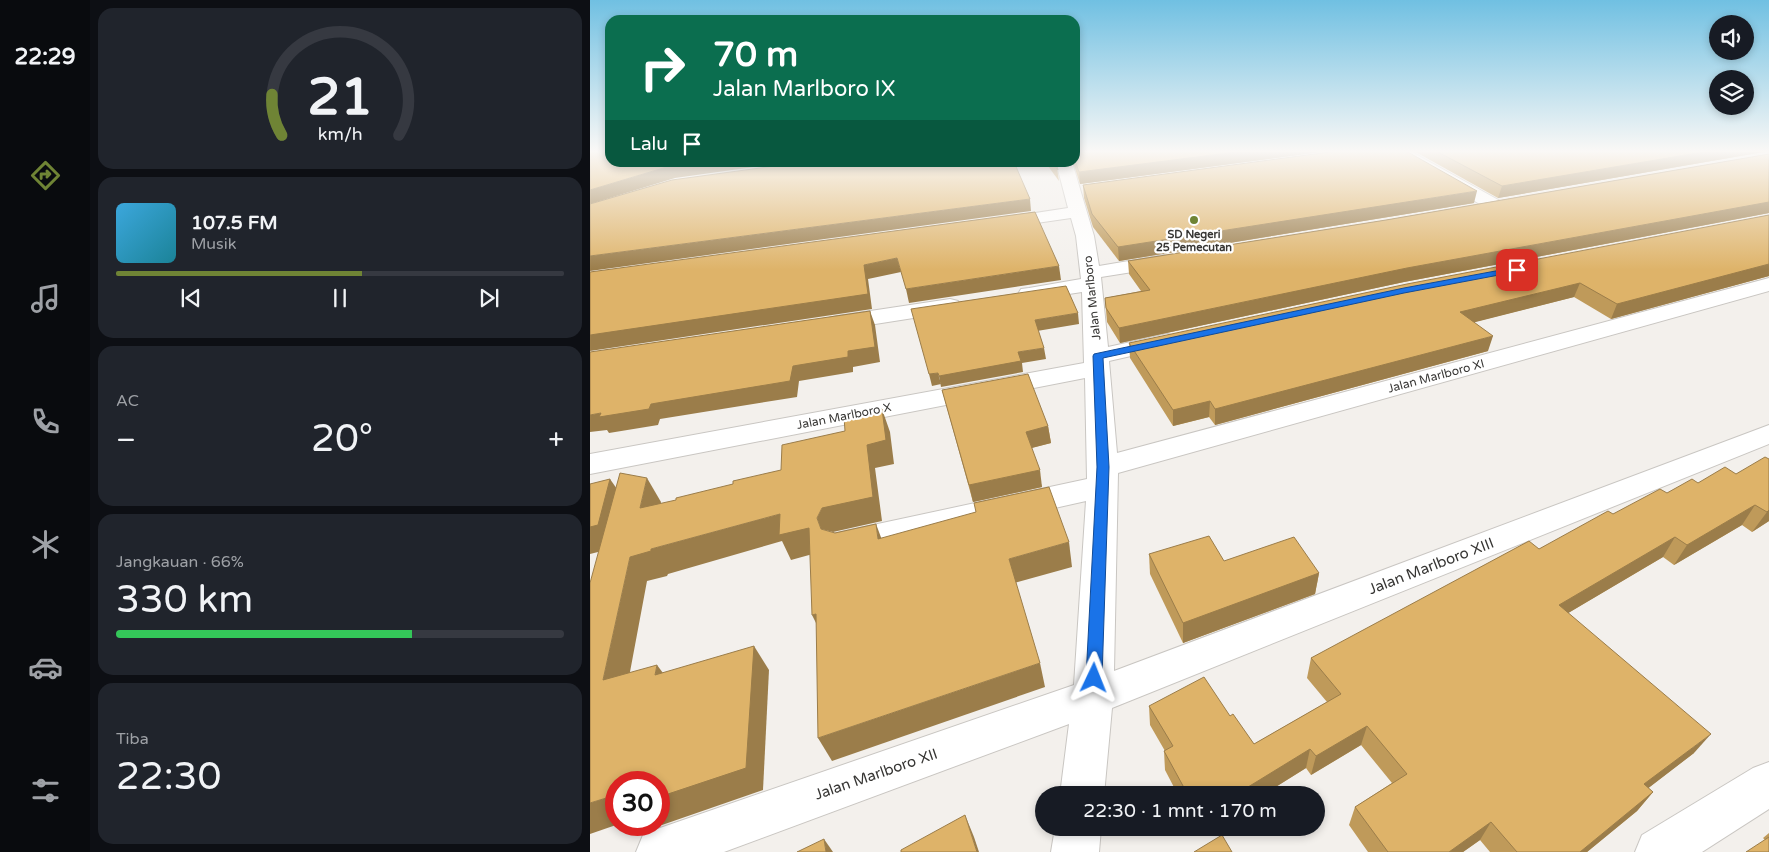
<!DOCTYPE html>
<html lang="id">
<head>
<meta charset="utf-8">
<style>
	body { margin:0; font-family:"Varela Round",sans-serif; background:#20242c; color:#f1f3f6; height:100vh; display:flex; flex-direction:column; font-size:19px; white-space:nowrap }
	* { box-sizing:border-box; margin:0 }
	p { font-size:16px; color:#9ea1a6 }
	.icon { flex:none; width:28px; height:28px; fill:none; stroke:currentColor; stroke-width:2; stroke-linecap:round; stroke-linejoin:round }
	.map { position:relative; flex:1; overflow:hidden }
	.panel { display:flex; flex-direction:column; gap:8px; padding:8px; background:#0d0f14; width:500px }
	.panel>* { flex:none }
	.top-card { position:absolute; left:15px; top:15px; width:475px; height:152px; border-radius:15px; box-shadow:0 2px 8px #0003; background:#0b6e4f; color:#fff; overflow:hidden }
	.tools { position:absolute; left:1119px; top:15px; display:grid; gap:10px }
	.tools a { display:grid; place-items:center; width:45px; height:45px; border-radius:50%; background:#171b24; box-shadow:0 2px 8px #0003; font-size:25px }
	.speed { position:absolute; left:15px; top:771px; display:flex; gap:10px; font-size:25px; font-weight:700; text-align:center }
	.speed>* { display:grid; place-content:center; width:65px; height:65px; border-radius:50%; background:#171b24; box-shadow:0 2px 8px #0003; line-height:1 }
	.speed .limit { border:8px solid #d22; background:#fff; color:#111 }
	.pin { position:absolute; display:grid; place-items:center; width:42px; height:42px; color:#fff; margin:-21px; border-radius:10px; box-shadow:0 2px 8px #0006 }
	.me { position:absolute; width:55px; margin:-28px; rotate:2deg; stroke-linejoin:round; filter:drop-shadow(0 0 4px #0008) }
	.turn { display:flex; align-items:center; gap:18px; height:105px; padding:0 25px; font-size:22px }
	.turn .icon { width:65px; height:65px; stroke-width:2.5 }
	.turn b { display:block; font-size:35px; line-height:42px }
	.then { display:flex; align-items:center; height:48px; padding:0 25px; background:#0003; gap:10px; font-size:19px }
	.big { font-size:38px; font-weight:600; line-height:1.1 }
	.panel .card { flex:1; display:flex; flex-direction:column; justify-content:center; gap:8px; min-width:0; padding:0 18px; border-radius:15px; background:#20242c }
	.panel .dial { align-items:center; gap:0 }
	.dial svg { height:130px; overflow:visible; fill:none; stroke:#363941; stroke-width:7; stroke-linecap:round; text-anchor:middle }
	.dial text { fill:#f1f3f6; stroke:none }
	.song { display:flex; align-items:center; gap:15px }
	.cover { width:60px; height:60px; border-radius:8px; background:linear-gradient(135deg,hsl(200 70% 55%),hsl(190 70% 35%)) }
	.played { height:5px; border-radius:2px; background:linear-gradient(90deg,#6f8435 55%,#363941 55%) }
	.keys { display:flex; justify-content:space-around; direction:ltr }
	.heat { display:flex; justify-content:space-between; align-items:center; font-size:28px; direction:ltr }
	.charge { height:8px; border-radius:4px; background:linear-gradient(90deg,#34c759 66%,#363941 0) }
	.trip { position:absolute; left:445px; top:786px; width:290px; height:50px; border-radius:25px; background:#171b24; box-shadow:0 2px 8px #0003; font-weight:600; line-height:50px; text-align:center }
	main { display:flex; flex:1; min-height:0 }
	.tab-bar { display:flex; flex-direction:column; width:90px; justify-content:space-around; align-items:center; background:#090b0e; color:#9ea1a6 }
	.tab-bar .icon { width:35px; height:35px }
	.tab-bar .selected { color:#6f8435 }
	.tab-bar b { font-size:22px; color:#f1f3f6 }
	.map>svg:first-child { display:block }
</style>
</head>
<body>
<main>
<nav class="tab-bar">
<b>22:29</b>
<svg class="icon selected" aria-label="directions" viewBox="0 0 24 24"><path d="M12 3l9 9-9 9-9-9zM9 14v-3h6M13 9l2 2-2 2"/></svg>
<svg class="icon" aria-label="music" viewBox="0 0 24 24"><path d="M9 18V5l10-2v13"/><circle cx="6" cy="18" r="3"/><circle cx="16" cy="16" r="3"/></svg>
<svg class="icon" aria-label="phone" viewBox="0 0 24 24"><path d="M5 4h4l2 5-3 2q2 4 5 5l2-3 5 2v4C11 20 4 13 5 4z"/></svg>
<svg class="icon" aria-label="climate" viewBox="0 0 24 24"><path d="M12 3v18M4 7l16 10M4 17L20 7"/></svg>
<svg class="icon" aria-label="car" viewBox="0 0 24 24"><path d="M5 17H2v-5l4-1 3-4h7l3 4 3 1v5h-3M9 17h6M6 11h13"/><circle cx="7" cy="17" r="2"/><circle cx="17" cy="17" r="2"/></svg>
<svg class="icon" aria-label="filters" viewBox="0 0 24 24"><path d="M4 7h16M4 17h16"/><circle cx="9" cy="7" r="2"/><circle cx="15" cy="17" r="2"/></svg>
</nav>
<section class="panel">
<div class="card dial"><svg viewBox="0 0 100 80">
<path d="M14 69A42 42 0 1 1 86 69"/>
<path d="M14 69A42 42 0 0 1 8 44" stroke="#6f8435"/>
<text x="50" y="56" font-size="32" font-weight="700">21</text>
<text x="50" y="72" font-size="11">km/h</text>
</svg></div>
<div class="card">
<div class="song"><i class="cover"></i><div><b>107.5 FM</b><p>Musik</p></div></div>
<div class="played"></div>
<div class="keys"><svg class="icon" aria-label="previous" viewBox="0 0 24 24"><path d="M18 5L8 12l10 7zM5 5v14"/></svg><svg class="icon" aria-label="pause" viewBox="0 0 24 24"><path d="M8 5v14M16 5v14"/></svg><svg class="icon" aria-label="next" viewBox="0 0 24 24"><path d="M6 5l10 7-10 7zM19 5v14"/></svg></div>
</div>
<div class="card"><p>AC</p>
<div class="heat"><a>−</a><b class="big">20°</b><a>+</a></div>
</div>
<div class="card"><p>Jangkauan · 66%</p><b class="big">330 km</b><div class="charge"></div></div>
<div class="card"><p>Tiba</p><b class="big">22:30</b></div>
</section>
<div class="map">
<svg width="1179" height="852" viewBox="0 0 1179 852">
	<rect width="100%" height="100%" fill="#f3f0ec"/>
	<g fill="none" stroke-linecap="round" stroke-linejoin="round">
		<defs>
			<g id="street">
				<polygon points="802,151 820,151 912,202 915,206 912,210 906,211 900,210 804,154"/>
				<polygon points="466,162 482,162 504,236 509,266 574,255 581,257 584,261 581,265 574,267 511,277 518,347 577,334 585,336 589,341 585,346 519,361 527,453 1179,278 1179,291 528,473 524,671 1179,425 1179,444 522,708 514,795 470,795 479,724 134,852 46,852 53,835 70,828 484,685 496,501 255,555 243,552 239,543 243,534 255,531 497,479 495,378 0,474 0,454 494,363 492,292 439,300 431,299 428,294 431,289 439,288 491,279 486,236 481,218 412,228 406,227 403,223 406,219 412,218 478,208"/>
				<polygon points="360,299 368,301 371,306 368,311 247,330 239,328 236,323 239,318 247,316"/>
				<polygon points="1179,762 1179,809 1112,852 1045,852 1052,835 1163,768"/>
				<polygon points="465,828 511,828 509,852 461,852"/>
			</g>
		</defs>
		<!-- street casing -->
		<use href="#street" stroke="#c9c6c2" stroke-width="2"/>
		<!-- street -->
		<use href="#street" fill="#fff" fill-rule="evenodd"/>
	</g>
	<!-- wall -->
	<g fill="#bf9a5a">
		<polygon points="485,151 738,151 490,184 483,162 485,162"/>
		<polygon points="824,151 1179,151 908,198"/>
		<polygon points="1179,154 1179,213 814,282 530,343 517,322 515,298 551,291 539,274 538,261 796,220"/>
		<polygon points="455,162 466,162 469,181"/>
		<polygon points="493,185 884,203 529,261 503,227 494,198"/>
		<polygon points="1179,215 1179,277 1179,276 1021,319 984,297 884,322 898,351 625,425 619,417 583,426 540,358 539,343"/>
		<polygon points="352,390 458,426 461,443 441,448 452,487 383,502"/>
		<polygon points="1179,459 1179,521 1162,532 1152,525 1084,565 1073,557 978,613 1104,753 1058,788 1063,792 1047,811 997,852 900,852 890,840 873,852 778,852 759,825 765,807 802,783 771,745 721,775 716,768 673,795 588,795 575,770 574,751 575,751 560,725 559,706 640,716 664,744 737,702 717,678 721,658 949,549 1023,514 1077,493 1108,483 1146,474"/>
		<polygon points="559,554 634,561 729,573 725,594 593,643 560,574"/>
		<polygon points="606,828 620,828 609,834"/>
		<polygon points="1179,833 1179,852 1175,840 1173,838"/>
	</g>
	<!-- shaded-wall -->
	<g fill="#9b7d4a">
		<polygon points="654,151 738,151 490,184 489,172"/>
		<polygon points="1119,151 1179,151 908,198 912,186"/>
		<polygon points="109,162 199,162 85,178 0,204 0,190 80,166"/>
		<polygon points="887,191 884,203 529,261 528,247"/>
		<polygon points="440,199 441,211 0,271 0,256"/>
		<polygon points="1179,202 1179,213 814,282 530,343 529,328 817,268"/>
		<polygon points="307,258 311,272 278,279 282,309 0,351 0,335 274,265"/>
		<polygon points="1179,264 1179,276 1021,319 1027,304"/>
		<polygon points="469,266 471,280 319,303 316,289"/>
		<polygon points="990,283 984,297 866,327 870,312"/>
		<polygon points="280,311 285,325 290,362 263,367 263,372 209,381 207,397 70,419 68,425 19,433 17,430 0,432 0,415 61,404 258,351"/>
		<polygon points="488,313 489,324 447,331 445,320"/>
		<polygon points="903,336 898,351 625,425 625,409"/>
		<polygon points="454,348 456,359 432,363 433,372 351,387 349,376 428,352"/>
		<polygon points="348,373 351,384 342,386 339,374"/>
		<polygon points="620,401 619,417 583,426 583,410"/>
		<polygon points="292,409 300,432 304,464 285,468 292,521 243,532 231,529 227,518 232,508 277,445"/>
		<polygon points="458,426 461,443 438,449 436,432"/>
		<polygon points="450,470 452,487 383,502 379,485"/>
		<polygon points="57,478 71,502 66,532 50,508"/>
		<polygon points="20,479 36,502 24,548 0,554 0,527"/>
		<polygon points="1165,505 1152,525 1084,565 1097,545"/>
		<polygon points="1179,510 1179,521 1162,532 1177,512"/>
		<polygon points="190,514 219,528 230,552 201,560 192,541 78,574 77,576 57,581 34,704 13,680 40,557 61,549"/>
		<polygon points="286,524 295,548 288,539"/>
		<polygon points="1085,537 1073,557 958,625 969,605"/>
		<polygon points="479,542 482,567 424,583 419,559"/>
		<polygon points="729,573 725,594 593,643 593,623"/>
		<polygon points="226,614 234,639 222,615"/>
		<polygon points="164,646 179,670 173,790 72,825 69,822 69,797"/>
		<polygon points="450,663 455,687 242,761 228,738"/>
		<polygon points="67,665 85,689 65,675"/>
		<polygon points="777,726 771,745 721,775 726,756"/>
		<polygon points="1121,734 1104,753 1039,803 1054,784"/>
		<polygon points="720,749 716,768 673,795 645,795"/>
		<polygon points="1063,792 1047,811 997,852 990,852"/>
		<polygon points="26,795 26,825 0,834 0,803"/>
		<polygon points="375,815 384,837 389,852 387,852"/>
		<polygon points="901,822 890,840 873,852 859,852"/>
		<polygon points="610,828 620,828 609,834"/>
		<polygon points="234,839 243,852 236,852"/>
	</g>
	<!-- building -->
	<g fill="#deb369" stroke="#9b7d4a">
		<polygon points="0,151 20,151 20,162 109,162 80,166 0,190"/>
		<polygon points="485,151 654,151 489,172 485,160"/>
		<polygon points="747,151 816,151 887,191 528,247 502,214 493,185"/>
		<polygon points="846,151 1119,151 912,186"/>
		<polygon points="1179,154 1179,202 817,268 529,328 516,308 515,298 560,290 538,261 796,220"/>
		<polygon points="214,162 424,162 440,199 0,256 0,204 82,180"/>
		<polygon points="462,162 466,162 468,170"/>
		<polygon points="445,212 469,266 316,289 307,258 274,265 278,294 0,335 0,272"/>
		<polygon points="1179,215 1179,264 1027,304 990,283 870,312 903,336 625,409 620,401 583,410 539,343 817,284"/>
		<polygon points="476,286 488,313 445,320 454,348 428,352 431,361 349,376 348,373 339,374 321,309"/>
		<polygon points="280,311 285,347 258,351 258,357 203,366 200,381 61,404 59,409 9,417 11,413 0,415 0,352"/>
		<polygon points="438,374 458,426 436,432 450,470 379,485 352,390"/>
		<polygon points="292,409 296,440 277,445 283,497 232,508 227,518 231,529 245,533 286,524 288,539 386,512 384,503 459,487 479,542 419,559 450,663 228,738 226,614 222,615 219,528 189,535 190,514 61,549 61,551 40,557 13,680 67,665 65,675 164,646 156,768 69,797 69,782 26,782 26,795 0,803 0,583 30,473 57,478 50,508 86,500 86,498 143,484 143,481 191,470 192,445 255,431 254,417"/>
		<polygon points="1175,457 1179,459 1179,510 1177,512 1165,505 1097,545 1085,537 969,605 1121,734 1054,784 1063,792 990,852 927,852 901,822 859,852 798,852 765,807 817,774 777,726 726,756 720,749 645,795 598,795 574,751 583,746 559,706 614,677 640,716 643,714 664,744 751,694 721,658 939,541 949,549 1018,511 1023,514 1070,489 1077,493 1102,479 1108,483 1135,467 1146,474"/>
		<polygon points="20,479 8,525 0,527 0,484"/>
		<polygon points="619,536 634,561 704,537 729,573 593,623 559,554"/>
		<polygon points="375,815 387,852 311,852 311,850"/>
		<polygon points="632,835 642,852 604,852"/>
		<polygon points="1179,837 1179,852 1156,852"/>
		<polygon points="234,839 236,852 207,852"/>
	</g>
	<!-- sky -->
	<linearGradient id="sky" x2="0" y2="1"><stop stop-color="#70c0e2"/><stop offset="0.56" stop-color="#faf8f6"/><stop offset="1" stop-color="#faf8f6" stop-opacity="0"/></linearGradient>
	<rect width="1179" height="270" fill="url(#sky)"/>
	<!-- route -->
	<polygon fill="#1a73e8" stroke="#114b97" points="927,267 930,268 930,271 814,293 513,358 519,467 512,678 510,683 504,685 498,683 496,678 507,467 503,356 504,354 814,288"/>
	<!-- markers -->
	<circle fill="#6f8435" stroke="#fff" stroke-width="2" cx="604" cy="220" r="5"/>
	<g text-anchor="middle" stroke-width="4.5" stroke-linejoin="round" paint-order="stroke">
		<!-- far-poi labels -->
		<g font-size="11" font-weight="bold" fill="#373634" stroke="#fff">
			<text x="604" y="238">SD Negeri<tspan x="604" dy="13">25 Pemecutan</tspan></text>
		</g>
		<!-- street labels -->
		<g font-size="12" fill="#373634" stroke="#fff">
			<text transform="translate(502 298) rotate(-96)" y="4">Jalan Marlboro</text>
			<text transform="translate(846 376) rotate(-15)" y="4">Jalan Marlboro XI</text>
			<text transform="translate(254 416) rotate(-11)" y="4">Jalan Marlboro X</text>
		</g>
		<!-- near-street labels -->
		<g font-size="15" fill="#373634" stroke="#fff">
			<text transform="translate(841 566) rotate(-21)" y="5">Jalan Marlboro XIII</text>
			<text transform="translate(286 774) rotate(-19)" y="5">Jalan Marlboro XII</text>
		</g>
	</g>
</svg>
<div class="tools">
<a><svg class="icon" aria-label="sound" viewBox="0 0 24 24"><path d="M4 9h4l5-4v14l-5-4H4zM17 9q2 3 0 6"/></svg></a>
<a><svg class="icon" aria-label="layers" viewBox="0 0 24 24"><path d="M12 4l9 5-9 5-9-5zM3 14l9 5 9-5"/></svg></a>
</div>
<div class="speed"><div class="limit">30</div></div>
<div class="pin" style="left:927px;top:270px;background:#d93025"><svg class="icon" aria-label="arrive" viewBox="0 0 24 24"><path d="M6 21V4h12l-3 4 3 4H6"/></svg></div>
<svg class="me" style="left:504px;top:678px" viewBox="-20 -20 40 40"><path d="M0-17L14 15 0 8-14 15z" fill="#1a73e8" stroke="#fff" stroke-width="4"/></svg>
<div class="trip">22:30 · 1 mnt · 170 m</div>
<div class="top-card">
<div class="turn"><svg class="icon" aria-label="right" viewBox="0 0 24 24"><path d="M7 20v-9h11M14 6l5 5-5 5"/></svg><div><b>70 m</b>Jalan Marlboro IX</div></div>
<div class="then">Lalu<svg class="icon" aria-label="arrive" viewBox="0 0 24 24"><path d="M6 21V4h12l-3 4 3 4H6"/></svg></div>
</div>
</div>
</main>
</body>
</html>
